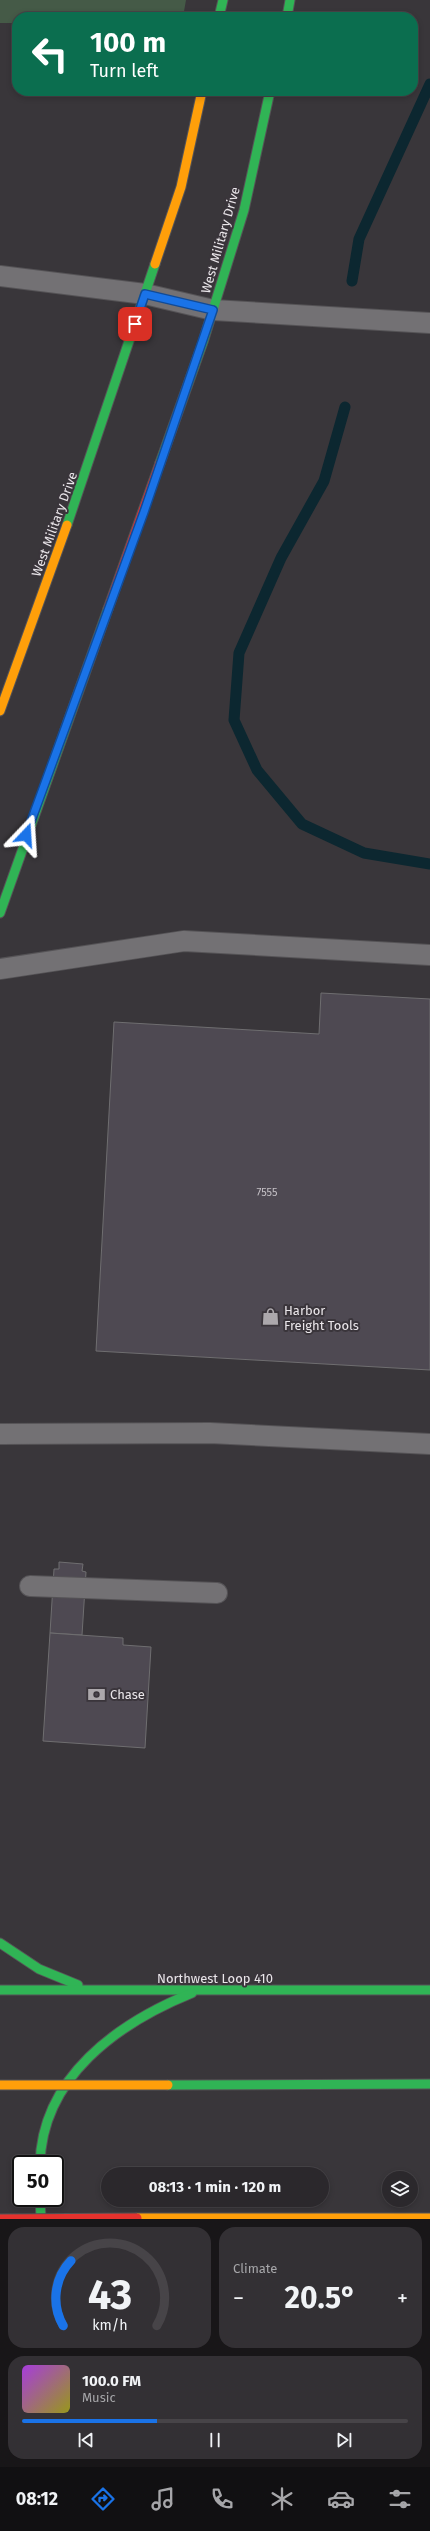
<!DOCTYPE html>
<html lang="en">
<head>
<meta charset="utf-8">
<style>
	body { margin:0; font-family:"Fira Sans",sans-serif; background:#333034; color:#f1f3f6; height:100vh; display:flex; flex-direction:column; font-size:15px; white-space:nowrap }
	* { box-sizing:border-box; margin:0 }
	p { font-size:13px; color:#a6a6a9 }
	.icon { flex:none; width:22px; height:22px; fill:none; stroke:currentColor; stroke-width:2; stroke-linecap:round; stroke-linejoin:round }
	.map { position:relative; height:2219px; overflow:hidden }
	.side { display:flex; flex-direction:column; gap:8px; padding:8px; background:#181618; flex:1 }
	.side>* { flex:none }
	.top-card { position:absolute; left:12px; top:12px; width:406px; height:84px; border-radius:16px; box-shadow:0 2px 6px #0003,0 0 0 1px #474448; background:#0b6e4f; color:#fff; overflow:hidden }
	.buttons { position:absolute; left:382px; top:2171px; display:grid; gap:8px }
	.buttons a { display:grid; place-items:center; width:36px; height:36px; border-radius:50%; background:#2b282c; box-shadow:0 2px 6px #0003,0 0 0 1px #474448; font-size:20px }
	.speed { position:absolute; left:12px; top:2155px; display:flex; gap:8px; font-size:20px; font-weight:700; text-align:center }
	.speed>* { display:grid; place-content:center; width:52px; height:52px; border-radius:50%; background:#2b282c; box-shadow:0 2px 6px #0003,0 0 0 1px #474448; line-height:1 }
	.speed .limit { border:2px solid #111; border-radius:6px; background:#fff; color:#111 }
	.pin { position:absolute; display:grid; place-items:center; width:34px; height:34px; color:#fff; margin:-17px; border-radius:8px; box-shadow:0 2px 6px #0006 }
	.me { position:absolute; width:44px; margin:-22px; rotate:20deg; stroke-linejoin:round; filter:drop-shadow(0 0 3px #0008) }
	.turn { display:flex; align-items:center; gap:14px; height:84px; padding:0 12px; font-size:18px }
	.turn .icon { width:52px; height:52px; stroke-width:2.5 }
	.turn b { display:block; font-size:28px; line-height:34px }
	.big { font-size:30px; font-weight:700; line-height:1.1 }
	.side .tile { flex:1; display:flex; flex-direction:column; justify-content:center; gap:6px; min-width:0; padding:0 14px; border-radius:16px; background:#333034 }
	.side .dial { align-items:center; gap:0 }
	.dial svg { height:104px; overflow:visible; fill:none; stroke:#474448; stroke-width:7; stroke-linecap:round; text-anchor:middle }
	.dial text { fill:#f1f3f6; stroke:none }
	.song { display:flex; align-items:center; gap:12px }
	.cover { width:48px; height:48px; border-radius:6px; background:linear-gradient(135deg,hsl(280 70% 55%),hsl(60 70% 35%)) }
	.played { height:4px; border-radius:2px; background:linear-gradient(90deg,#1a73e8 35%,#474448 35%) }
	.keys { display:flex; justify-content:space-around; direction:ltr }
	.heat { display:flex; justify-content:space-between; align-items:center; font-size:22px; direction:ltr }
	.side .tiles { flex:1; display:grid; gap:8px; grid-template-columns:1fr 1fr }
	.tile:last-child { grid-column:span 2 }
	.trip { position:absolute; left:101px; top:2167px; width:228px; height:40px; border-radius:20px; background:#2b282c; box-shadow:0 2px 6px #0003,0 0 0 1px #474448; font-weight:700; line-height:40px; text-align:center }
	.tab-bar { display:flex; height:64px; justify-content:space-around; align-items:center; background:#111012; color:#a6a6a9 }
	.tab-bar .icon { width:28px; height:28px }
	.tab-bar .selected { color:#1a73e8 }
	.tab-bar b { font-size:18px; color:#f1f3f6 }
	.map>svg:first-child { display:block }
</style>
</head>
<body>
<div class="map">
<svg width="430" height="2219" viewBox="0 0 430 2219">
	<rect width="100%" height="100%" fill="#39363a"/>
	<!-- green -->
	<polygon fill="#455a47" points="0,0 186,0 183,17 17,17 17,23 0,23"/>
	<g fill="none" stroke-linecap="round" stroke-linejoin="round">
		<!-- stream -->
		<g stroke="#0c2730" stroke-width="11">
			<polyline points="352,281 359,239 430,84"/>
			<polyline points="345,407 324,481 281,558 239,653 234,720 257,770 302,824 364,853 430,864"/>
		</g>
	</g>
	<!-- building -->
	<g fill="#4e4952" stroke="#6f6e70">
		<polygon points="321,993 430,999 430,1370 96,1351 114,1022 319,1034"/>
		<polygon points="59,1562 83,1564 82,1571 86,1572 82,1635 50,1633 54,1569 59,1569"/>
		<polygon points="50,1633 123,1638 123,1645 151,1647 145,1748 43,1741"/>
	</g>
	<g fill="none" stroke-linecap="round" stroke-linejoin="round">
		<defs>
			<g id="lane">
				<polyline points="0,276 145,294 213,310 430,323"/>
				<polyline points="0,969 184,941 430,955"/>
				<polyline points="0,1434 210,1433 430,1444"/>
				<polyline points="30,1586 217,1593"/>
			</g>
			<g id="fast">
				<polyline points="219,17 223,0"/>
				<polyline points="287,17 290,0"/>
				<polyline points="160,463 203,342 244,210 270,91"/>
				<polyline points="67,525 155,264"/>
				<polyline points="0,913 108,609"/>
				<polyline points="0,1943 39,1969 78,1985"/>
				<polyline points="0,1990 430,1990"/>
				<polyline points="168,2085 430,2084"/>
				<path d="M40,2164C42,2077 118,2023 192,1993"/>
				<polyline points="40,2198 41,2219"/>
			</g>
			<g id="slow">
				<polyline points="155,264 181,187 202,91"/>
				<polyline points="0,711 67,525"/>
				<polyline points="137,2218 430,2218"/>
			</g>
			<polyline id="jam" points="108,609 160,463"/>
		</defs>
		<!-- lane casing -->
		<use href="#lane" stroke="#555356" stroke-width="22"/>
		<!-- fast casing -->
		<use href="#fast" stroke="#555356" stroke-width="11"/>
		<!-- slow casing -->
		<use href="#slow" stroke="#555356" stroke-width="11"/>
		<!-- jam casing -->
		<use href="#jam" stroke="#555356" stroke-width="11"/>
		<!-- lane -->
		<use href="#lane" stroke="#737174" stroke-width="20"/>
		<!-- fast -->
		<use href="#fast" stroke="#30b455" stroke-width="9"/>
		<!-- slow -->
		<use href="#slow" stroke="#ff9f0a" stroke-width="9"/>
		<!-- jam -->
		<use href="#jam" stroke="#e5322d" stroke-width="9"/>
		<defs>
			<polyline id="slow-bridge" points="0,2085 168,2085"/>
			<polyline id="jam-bridge" points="0,2219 137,2218"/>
		</defs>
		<!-- slow-bridge casing -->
		<use href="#slow-bridge" stroke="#555356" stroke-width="11" stroke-linecap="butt"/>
		<!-- jam-bridge casing -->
		<use href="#jam-bridge" stroke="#555356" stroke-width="11" stroke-linecap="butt"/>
		<!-- slow-bridge -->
		<use href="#slow-bridge" stroke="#ff9f0a" stroke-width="9"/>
		<!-- jam-bridge -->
		<use href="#jam-bridge" stroke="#e5322d" stroke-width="9"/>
	</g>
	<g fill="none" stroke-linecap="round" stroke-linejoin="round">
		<defs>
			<polyline id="route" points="26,835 144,512 213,310 145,294 135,324"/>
		</defs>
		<!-- route casing -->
		<use href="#route" stroke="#114b97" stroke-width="10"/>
		<!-- route -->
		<use href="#route" stroke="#1a73e8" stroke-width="7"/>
	</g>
	<!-- icons -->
	<defs>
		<symbol id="shop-bare" viewBox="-9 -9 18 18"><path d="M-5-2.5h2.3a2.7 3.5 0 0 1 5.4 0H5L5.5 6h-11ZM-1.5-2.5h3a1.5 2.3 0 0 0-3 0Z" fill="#aca8ac" stroke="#3a353b" stroke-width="2.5" paint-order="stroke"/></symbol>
		<symbol id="bank-bare" viewBox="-9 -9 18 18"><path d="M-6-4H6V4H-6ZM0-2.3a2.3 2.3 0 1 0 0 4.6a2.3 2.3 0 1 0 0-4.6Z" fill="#aca8ac" stroke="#3a353b" stroke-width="2.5" paint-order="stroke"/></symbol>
	</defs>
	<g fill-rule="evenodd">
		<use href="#shop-bare" x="258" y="1304" width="25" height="25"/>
		<use href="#bank-bare" x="84" y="1682" width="25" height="25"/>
	</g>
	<g text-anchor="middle" stroke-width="4" stroke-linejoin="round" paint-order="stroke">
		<!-- number labels -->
		<g font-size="11" fill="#c3bfc4">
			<text x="267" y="1196">7555</text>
		</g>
		<!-- street labels -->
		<g font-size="13" fill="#eae6ea" stroke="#3a353b">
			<text transform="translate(220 240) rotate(-74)" y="5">West Military Drive</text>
			<text transform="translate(54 524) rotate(-70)" y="5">West Military Drive</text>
			<text x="215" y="1983">Northwest Loop 410</text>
		</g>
		<!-- poi labels -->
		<g font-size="13" fill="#eae6ea" stroke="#3a353b" text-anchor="start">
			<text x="284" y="1315">Harbor<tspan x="284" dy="15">Freight Tools</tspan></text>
			<text x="110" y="1699">Chase</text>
		</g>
	</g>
</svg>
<div class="buttons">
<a><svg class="icon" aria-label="layers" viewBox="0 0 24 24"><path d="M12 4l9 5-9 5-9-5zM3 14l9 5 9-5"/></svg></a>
</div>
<div class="speed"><div class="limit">50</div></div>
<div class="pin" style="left:135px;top:324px;background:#d93025"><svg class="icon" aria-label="arrive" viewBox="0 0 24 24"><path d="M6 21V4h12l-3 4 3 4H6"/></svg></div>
<svg class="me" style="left:26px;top:835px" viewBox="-20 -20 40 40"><path d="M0-17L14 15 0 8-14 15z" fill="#1a73e8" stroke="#fff" stroke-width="4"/></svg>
<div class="trip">08:13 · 1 min · 120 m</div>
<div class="top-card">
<div class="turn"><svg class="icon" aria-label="left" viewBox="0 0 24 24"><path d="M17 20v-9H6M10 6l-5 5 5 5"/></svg><div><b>100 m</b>Turn left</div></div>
</div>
</div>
<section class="side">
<div class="tiles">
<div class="tile dial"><svg viewBox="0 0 100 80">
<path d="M14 69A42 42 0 1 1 86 69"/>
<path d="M14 69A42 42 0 0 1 20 19" stroke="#1a73e8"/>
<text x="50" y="56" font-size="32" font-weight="700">43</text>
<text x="50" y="72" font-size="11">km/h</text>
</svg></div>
<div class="tile"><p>Climate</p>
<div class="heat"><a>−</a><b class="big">20.5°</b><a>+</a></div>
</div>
<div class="tile">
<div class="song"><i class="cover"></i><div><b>100.0 FM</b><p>Music</p></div></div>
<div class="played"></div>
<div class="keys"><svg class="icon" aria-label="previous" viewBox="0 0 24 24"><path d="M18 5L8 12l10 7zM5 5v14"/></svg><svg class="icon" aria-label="pause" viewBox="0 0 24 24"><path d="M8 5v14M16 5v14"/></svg><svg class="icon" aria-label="next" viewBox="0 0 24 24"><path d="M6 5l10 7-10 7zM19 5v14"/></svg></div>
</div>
</div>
</section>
<nav class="tab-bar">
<b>08:12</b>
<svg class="icon selected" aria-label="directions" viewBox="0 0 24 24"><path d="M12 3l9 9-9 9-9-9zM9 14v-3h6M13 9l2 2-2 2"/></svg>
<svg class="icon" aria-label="music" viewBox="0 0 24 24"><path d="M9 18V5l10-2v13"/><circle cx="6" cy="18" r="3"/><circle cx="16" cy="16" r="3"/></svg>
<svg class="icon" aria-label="phone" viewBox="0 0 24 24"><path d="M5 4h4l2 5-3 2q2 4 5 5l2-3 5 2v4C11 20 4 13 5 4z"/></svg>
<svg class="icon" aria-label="climate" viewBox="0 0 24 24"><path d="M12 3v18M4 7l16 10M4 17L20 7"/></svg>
<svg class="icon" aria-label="car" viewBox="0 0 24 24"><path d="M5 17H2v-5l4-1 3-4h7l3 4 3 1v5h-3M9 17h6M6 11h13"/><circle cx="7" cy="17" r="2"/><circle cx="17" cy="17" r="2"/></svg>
<svg class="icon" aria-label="filters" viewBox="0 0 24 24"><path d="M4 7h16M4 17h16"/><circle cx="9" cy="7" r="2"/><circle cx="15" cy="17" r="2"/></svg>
</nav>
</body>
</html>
